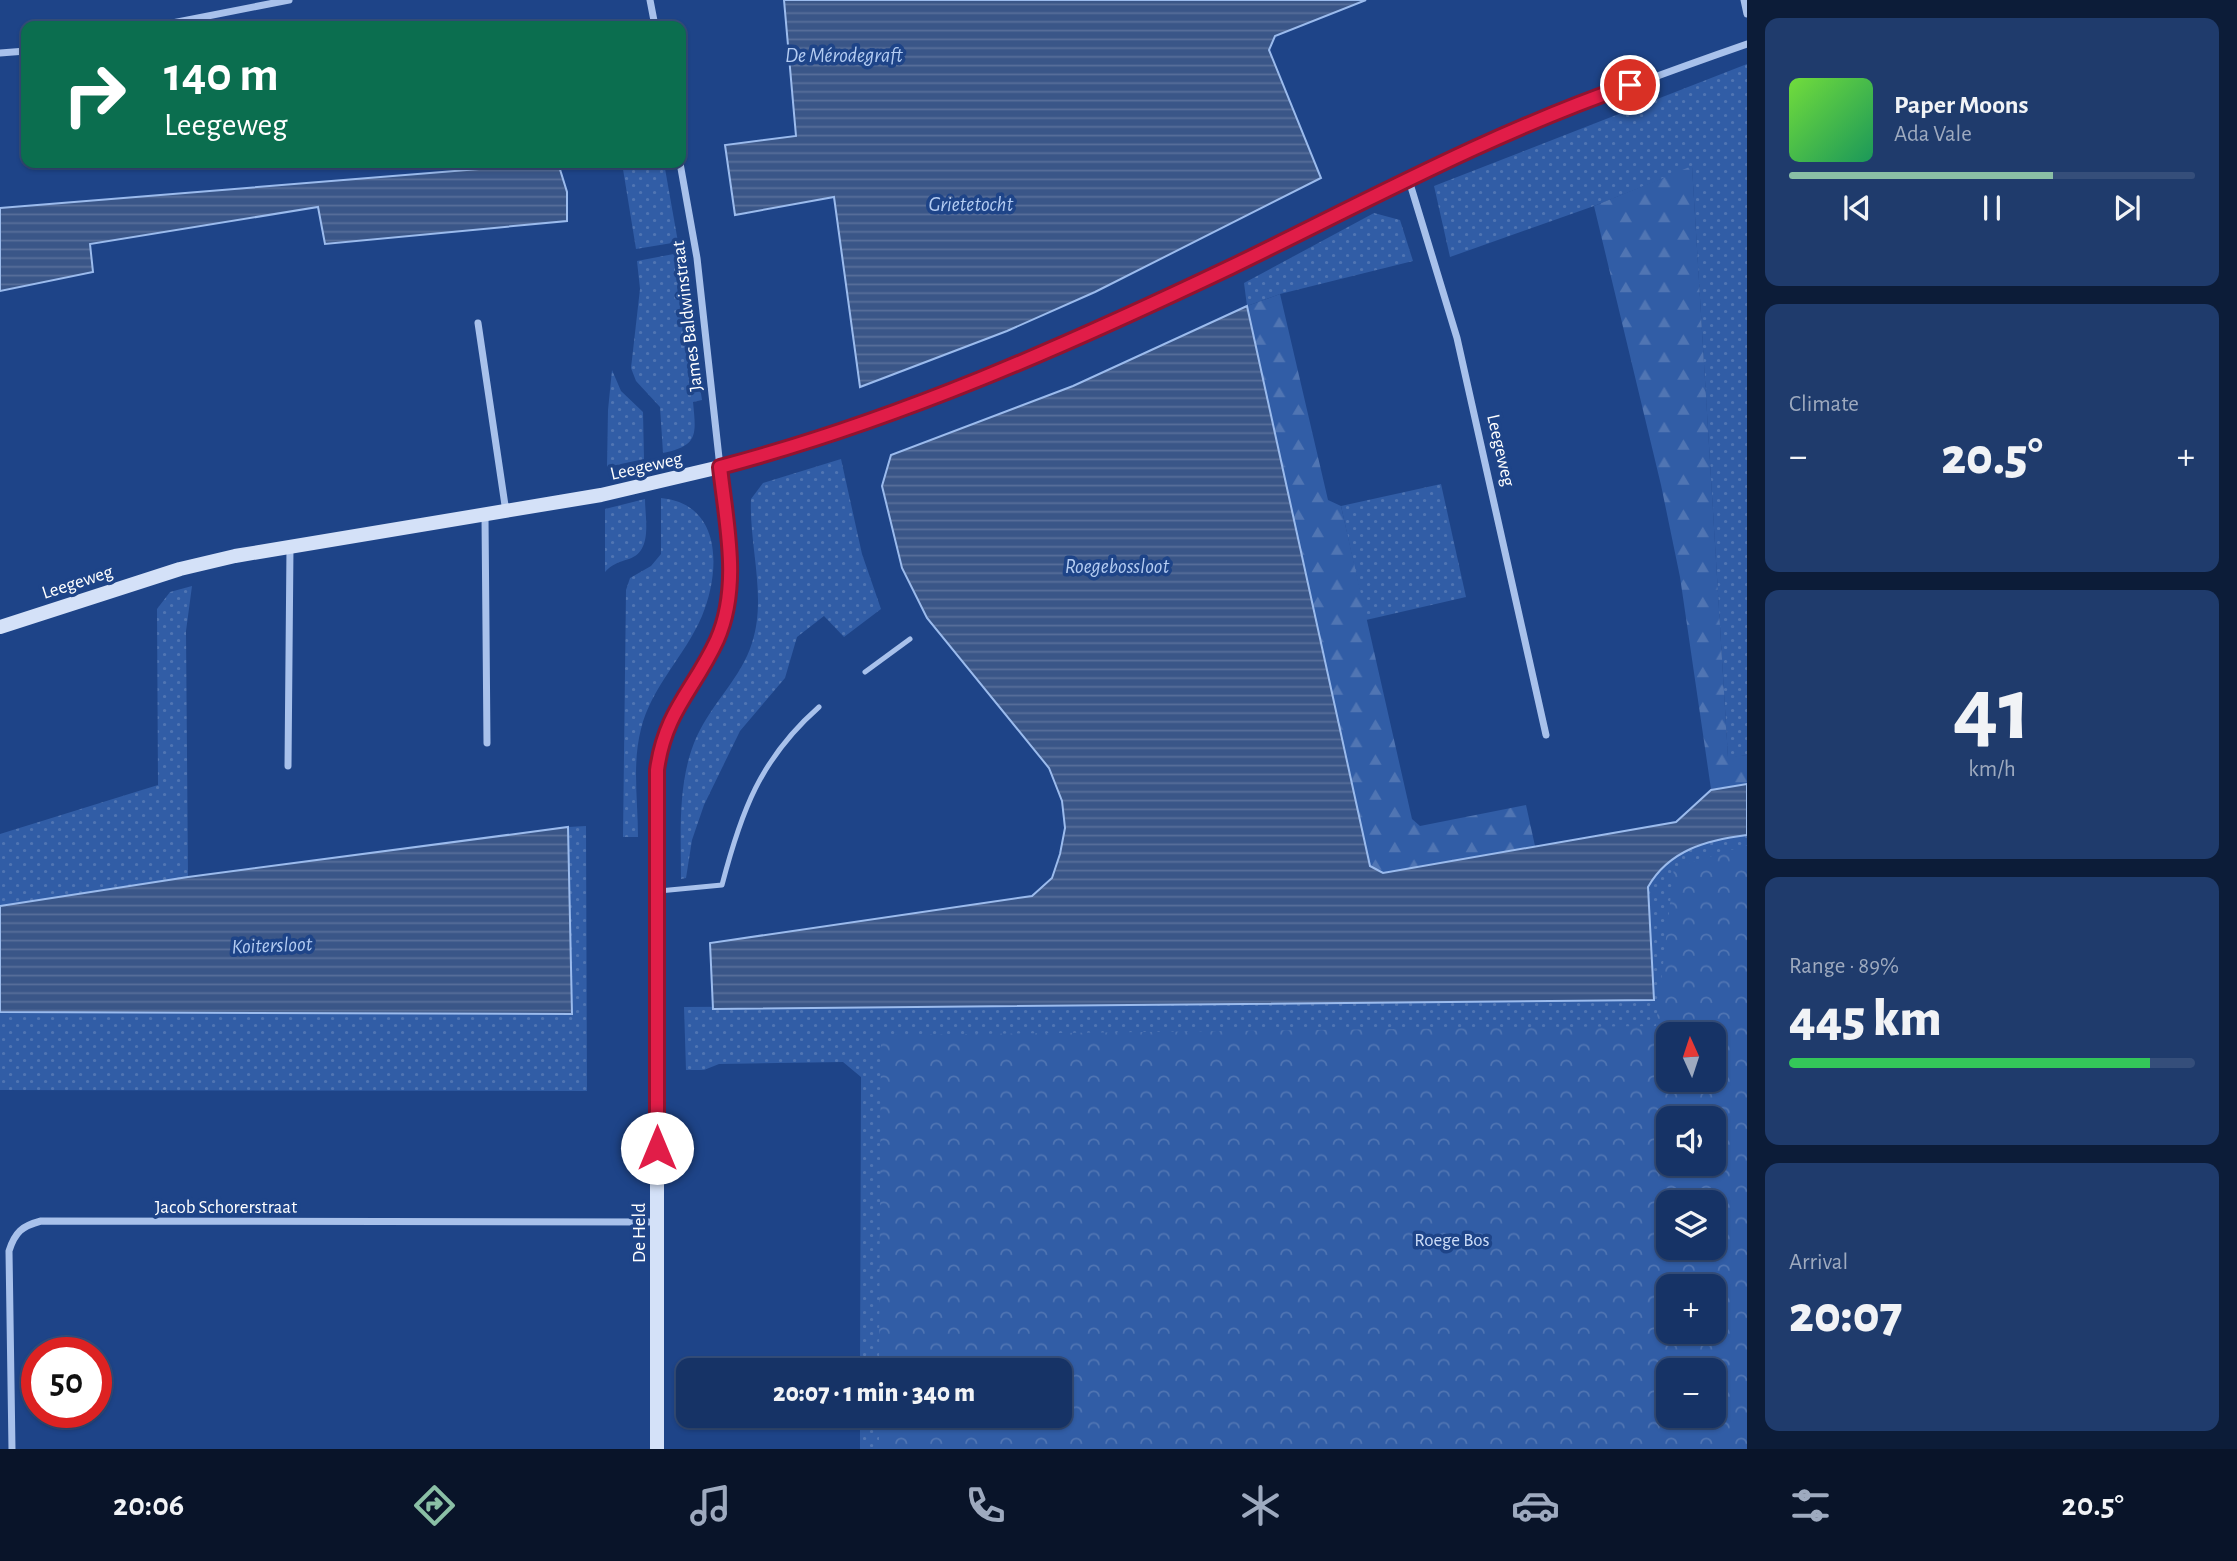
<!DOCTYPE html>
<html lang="en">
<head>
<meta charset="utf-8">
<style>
	body { margin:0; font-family:"Alegreya Sans",sans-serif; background:#1f3b6c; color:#f1f3f6; height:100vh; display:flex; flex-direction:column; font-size:26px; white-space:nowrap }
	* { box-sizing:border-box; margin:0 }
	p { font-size:23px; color:#9eaabf }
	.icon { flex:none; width:38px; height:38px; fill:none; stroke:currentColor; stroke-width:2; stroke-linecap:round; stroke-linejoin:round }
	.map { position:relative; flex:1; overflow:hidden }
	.side { display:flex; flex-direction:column; gap:18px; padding:18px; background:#0c1c38; width:490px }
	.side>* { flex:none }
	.top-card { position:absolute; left:21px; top:21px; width:665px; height:147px; border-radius:14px; box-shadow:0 2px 5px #0004,0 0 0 2px #354e7a; background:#0b6e4f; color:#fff; overflow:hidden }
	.needle { width:46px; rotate:357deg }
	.buttons { position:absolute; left:1656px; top:1022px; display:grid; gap:14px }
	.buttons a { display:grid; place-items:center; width:70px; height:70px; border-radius:14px; background:#163366; box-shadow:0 2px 5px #0004,0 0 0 2px #354e7a; font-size:35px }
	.speed { position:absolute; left:21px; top:1337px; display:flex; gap:14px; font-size:35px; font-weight:700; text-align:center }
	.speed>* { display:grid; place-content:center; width:91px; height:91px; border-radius:50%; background:#163366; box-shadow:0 2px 5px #0004,0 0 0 2px #354e7a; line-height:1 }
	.speed .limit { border:10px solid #d22; background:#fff; color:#111 }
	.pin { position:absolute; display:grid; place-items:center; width:60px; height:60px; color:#fff; margin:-30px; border:4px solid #fff; border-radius:50%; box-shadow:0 2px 7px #0007 }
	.me { position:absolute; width:77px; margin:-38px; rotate:0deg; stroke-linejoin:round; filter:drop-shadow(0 0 5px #0008) }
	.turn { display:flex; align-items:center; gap:24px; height:147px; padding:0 28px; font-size:32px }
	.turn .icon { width:91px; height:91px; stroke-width:2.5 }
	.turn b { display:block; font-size:49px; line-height:60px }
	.big { font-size:52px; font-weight:800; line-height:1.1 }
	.side .widget { flex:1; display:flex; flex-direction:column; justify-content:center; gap:10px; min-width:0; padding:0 24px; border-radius:14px; background:#1f3b6c }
	.side .dial { align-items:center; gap:0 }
	.dial b { font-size:91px; line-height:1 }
	.song { display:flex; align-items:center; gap:21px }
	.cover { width:84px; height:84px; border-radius:10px; background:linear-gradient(135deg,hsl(100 70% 55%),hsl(150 70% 35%)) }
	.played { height:7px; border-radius:4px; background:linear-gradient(90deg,#8abfa5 65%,#354e7a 65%) }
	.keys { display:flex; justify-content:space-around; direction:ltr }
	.heat { display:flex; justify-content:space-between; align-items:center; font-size:38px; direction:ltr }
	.charge { height:10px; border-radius:5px; background:linear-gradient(90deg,#34c759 89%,#354e7a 0) }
	.trip { position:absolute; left:676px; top:1358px; width:396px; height:70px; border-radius:14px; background:#163366; box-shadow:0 2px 5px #0004,0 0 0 2px #354e7a; font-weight:800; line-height:70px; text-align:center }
	.tab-bar { display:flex; height:112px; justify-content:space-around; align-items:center; background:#091429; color:#9eaabf }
	.tab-bar .icon { width:49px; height:49px }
	.tab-bar .on { color:#8abfa5 }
	.tab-bar b { font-size:32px; color:#f1f3f6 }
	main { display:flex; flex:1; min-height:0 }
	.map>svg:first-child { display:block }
</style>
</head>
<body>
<main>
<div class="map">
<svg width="1747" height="1449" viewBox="0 0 1747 1449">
	<defs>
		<pattern id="grass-dots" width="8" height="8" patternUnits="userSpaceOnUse" patternTransform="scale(1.75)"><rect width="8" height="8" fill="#315da6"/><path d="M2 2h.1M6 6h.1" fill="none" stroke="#5075b3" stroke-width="1.8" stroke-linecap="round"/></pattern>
		<pattern id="forest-firs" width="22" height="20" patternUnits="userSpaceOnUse" patternTransform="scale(1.75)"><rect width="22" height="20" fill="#315da6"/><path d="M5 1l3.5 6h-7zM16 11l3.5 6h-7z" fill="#5075b3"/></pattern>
		<pattern id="park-crowns" width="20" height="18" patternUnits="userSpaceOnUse" patternTransform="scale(1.75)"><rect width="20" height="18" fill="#315da6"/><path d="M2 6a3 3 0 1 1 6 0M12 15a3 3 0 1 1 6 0" fill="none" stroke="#5075b3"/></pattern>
		<pattern id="water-rules" width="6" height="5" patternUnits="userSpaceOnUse" patternTransform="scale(1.75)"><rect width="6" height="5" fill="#3a5688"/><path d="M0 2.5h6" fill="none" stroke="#586f9a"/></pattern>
	</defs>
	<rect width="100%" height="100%" fill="#1e4488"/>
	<!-- grass -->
	<g fill="url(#grass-dots)" fill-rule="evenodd">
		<polygon points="1747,64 1747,755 1728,758 1692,167 1594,206 1450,257 1434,186"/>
		<polygon points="622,163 664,163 678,242 636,249"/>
		<polygon points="1374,213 1400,220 1413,261 1280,294 1247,306 1244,283"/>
		<path d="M679,253L702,400L693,402C696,434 699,446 663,453L660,407L636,381L631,368L640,289L637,261Z"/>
		<polygon points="612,370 621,391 643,412 644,459 607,467 608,410"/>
		<path d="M841,459L862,554L881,609L844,637L824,616L797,637L785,678L740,731L704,805L692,840L686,878L681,879C681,831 677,780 697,736C712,703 741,678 752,643C767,597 749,546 751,499L763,483Z"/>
		<polygon points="1441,484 1466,597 1366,620 1341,506"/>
		<path d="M661,498C722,504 721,570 702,616C685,656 651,687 641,729C632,763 638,802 638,837H623L626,590L630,578L651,566L661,554Z"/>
		<path d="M645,499C645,519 653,551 629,559C619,562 612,564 605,572V509Z"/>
		<polygon points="192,586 186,631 188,877 0,906 0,834 158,785 157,609 170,592"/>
		<polygon points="586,826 587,1091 0,1090 0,1012 572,1014 568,827"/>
		<path d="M1747,835V1449L1713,1416V1202L1685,1179L1222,1283L893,1370H860L861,1077L843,1062L719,1064L704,1070H686L684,1007L1653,1000L1648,887C1669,850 1707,840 1747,835ZM1668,1034H1713V1080H1668ZM1668,1118H1713V1164H1668Z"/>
		<rect x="860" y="1416" width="33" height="33"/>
	</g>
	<!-- forest -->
	<g fill="url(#forest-firs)">
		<polygon points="1692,166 1728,757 1747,755 1747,784 1711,789 1680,577 1661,485 1594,206"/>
		<polygon points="1280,294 1328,500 1341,506 1412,819 1420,826 1526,805 1535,846 1383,873 1370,866 1247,306"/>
	</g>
	<!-- park -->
	<path fill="url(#park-crowns)" fill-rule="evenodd" d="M1747,845V1449H879V1416H1059V1370H879L881,1035L1656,1026L1674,868ZM1668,1034H1713V1080H1668ZM1668,1118H1713V1164H1668ZM1668,1202H1713V1248H1668ZM1668,1286H1713V1332H1668ZM1713,1370V1416H1668V1370Z"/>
	<!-- water -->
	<g fill="url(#water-rules)" stroke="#9bbbed" stroke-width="2">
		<polygon points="784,0 1366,0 1275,36 1269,50 1321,178 1095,292 1007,331 860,387 834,197 735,215 725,145 796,136"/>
		<polygon points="553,163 558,163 567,192 567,221 325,244 318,207 90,244 93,272 0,291 0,208"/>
		<path d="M1247,306L1370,866L1383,873L1676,822L1711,790L1747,784V835C1707,840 1669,850 1648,887L1654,1000L713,1009L710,943L1032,896L1052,878L1060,854L1065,828L1062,801L1049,768L927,618L902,568L882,486L891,455L1073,386Z"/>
		<polygon points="568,827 572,1014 0,1012 0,906 188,877"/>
	</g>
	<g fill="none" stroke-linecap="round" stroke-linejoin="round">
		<!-- lane -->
		<g stroke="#a8c1eb" stroke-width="5">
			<polyline points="865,672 910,639"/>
			<path d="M659,891L722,885C741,812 760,759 819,707"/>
		</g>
		<!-- street -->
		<g stroke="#a8c1eb" stroke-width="7">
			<polyline points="650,0 655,26"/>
			<polyline points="1744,0 1747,14"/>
			<polyline points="157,26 289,0"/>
			<polyline points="0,53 26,51"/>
			<path d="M680,163L697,258L720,467C899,420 1068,346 1234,265C1293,236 1350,204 1409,177C1519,126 1632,84 1747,44"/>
			<polyline points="1408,177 1457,338 1546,735"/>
			<polyline points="478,323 506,512"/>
			<polyline points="485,517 487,743"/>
			<polyline points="288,766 290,547"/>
			<path d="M12,1449L9,1251C15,1232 22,1226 41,1221L657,1222"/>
		</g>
		<!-- secondary -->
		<path stroke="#d4e1f8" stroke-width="14" d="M0,627L180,569L235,556L601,495L720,467C726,523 741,586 717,640C694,690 665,711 657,770V1449"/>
	</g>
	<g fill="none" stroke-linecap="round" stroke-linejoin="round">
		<defs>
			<path id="route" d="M657,1148V770C665,711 694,690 717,640C741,586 726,523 720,467C898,420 1065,346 1231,267C1363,203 1491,133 1630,85"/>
		</defs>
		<!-- route casing -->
		<use href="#route" stroke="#92132f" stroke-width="18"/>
		<!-- route -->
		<use href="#route" stroke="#e11d48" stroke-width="12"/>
	</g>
	<g text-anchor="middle" stroke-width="7" stroke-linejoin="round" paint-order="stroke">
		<!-- street labels -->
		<g font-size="19" fill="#fff" stroke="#1e4488">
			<text transform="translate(686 316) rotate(-97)" y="7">James Baldwinstraat</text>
			<text transform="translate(1502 450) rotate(77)" y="7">Leegeweg</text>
			<text transform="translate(646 465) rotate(-13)" y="7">Leegeweg</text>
			<text transform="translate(77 581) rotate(-18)" y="7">Leegeweg</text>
			<text x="226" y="1213">Jacob Schorerstraat</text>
			<text transform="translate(638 1233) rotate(-90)" y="7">De Held</text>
		</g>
		<!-- park labels -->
		<g font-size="19" fill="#cdddf8" stroke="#1e4488">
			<text x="1452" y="1246">Roege Bos</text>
		</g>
		<!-- water labels -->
		<g font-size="21" font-style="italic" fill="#b4ccf2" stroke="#1e4488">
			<text x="844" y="62">De Mérodegraft</text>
			<text x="971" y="211">Grietetocht</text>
			<text x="1117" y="573">Roegebossloot</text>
			<text transform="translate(272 945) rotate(-2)" y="7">Koitersloot</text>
		</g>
	</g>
</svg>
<div class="buttons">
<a><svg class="needle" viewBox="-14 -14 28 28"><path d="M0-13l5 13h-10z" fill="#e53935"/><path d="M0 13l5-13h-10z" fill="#9eaabf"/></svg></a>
<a><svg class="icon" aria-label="sound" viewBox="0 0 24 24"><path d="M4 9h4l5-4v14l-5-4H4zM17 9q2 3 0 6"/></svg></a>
<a><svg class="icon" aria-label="layers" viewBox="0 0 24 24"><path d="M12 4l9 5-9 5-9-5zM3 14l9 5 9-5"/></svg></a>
<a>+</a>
<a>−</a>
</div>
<div class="speed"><div class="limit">50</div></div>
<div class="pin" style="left:1630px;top:85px;background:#d93025"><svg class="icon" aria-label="arrive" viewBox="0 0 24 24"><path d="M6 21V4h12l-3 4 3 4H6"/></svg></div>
<svg class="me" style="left:657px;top:1148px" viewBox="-20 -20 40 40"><circle r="19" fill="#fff"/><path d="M0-13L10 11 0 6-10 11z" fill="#e11d48"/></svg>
<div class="trip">20:07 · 1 min · 340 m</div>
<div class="top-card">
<div class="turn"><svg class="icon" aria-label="right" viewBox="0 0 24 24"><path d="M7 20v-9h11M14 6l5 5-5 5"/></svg><div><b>140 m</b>Leegeweg</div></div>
</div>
</div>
<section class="side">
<div class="widget">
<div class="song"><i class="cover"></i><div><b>Paper Moons</b><p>Ada Vale</p></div></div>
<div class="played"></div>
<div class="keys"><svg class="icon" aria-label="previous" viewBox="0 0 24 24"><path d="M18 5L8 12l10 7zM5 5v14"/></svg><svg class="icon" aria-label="pause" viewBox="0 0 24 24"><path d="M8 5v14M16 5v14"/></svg><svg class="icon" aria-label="next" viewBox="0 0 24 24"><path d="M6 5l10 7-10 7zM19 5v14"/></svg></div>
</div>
<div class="widget"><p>Climate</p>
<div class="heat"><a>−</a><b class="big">20.5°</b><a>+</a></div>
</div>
<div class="widget dial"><b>41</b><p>km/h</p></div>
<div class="widget"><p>Range · 89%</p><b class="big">445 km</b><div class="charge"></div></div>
<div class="widget"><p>Arrival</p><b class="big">20:07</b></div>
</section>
</main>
<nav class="tab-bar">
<b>20:06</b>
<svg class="icon on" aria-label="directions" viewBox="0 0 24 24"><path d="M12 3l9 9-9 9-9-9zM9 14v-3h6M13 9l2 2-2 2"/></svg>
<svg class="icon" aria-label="music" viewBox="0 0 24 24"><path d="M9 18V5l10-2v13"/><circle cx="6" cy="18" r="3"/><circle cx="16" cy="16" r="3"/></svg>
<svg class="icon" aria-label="phone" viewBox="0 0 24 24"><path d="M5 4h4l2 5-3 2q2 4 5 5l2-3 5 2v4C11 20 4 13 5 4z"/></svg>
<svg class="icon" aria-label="climate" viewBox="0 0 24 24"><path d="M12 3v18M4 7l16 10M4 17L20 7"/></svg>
<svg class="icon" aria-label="car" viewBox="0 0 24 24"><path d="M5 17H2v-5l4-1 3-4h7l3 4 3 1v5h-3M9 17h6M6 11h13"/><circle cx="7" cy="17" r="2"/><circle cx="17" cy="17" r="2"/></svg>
<svg class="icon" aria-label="filters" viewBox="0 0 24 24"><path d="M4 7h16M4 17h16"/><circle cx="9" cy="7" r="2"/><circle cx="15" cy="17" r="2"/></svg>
<b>20.5°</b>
</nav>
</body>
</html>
